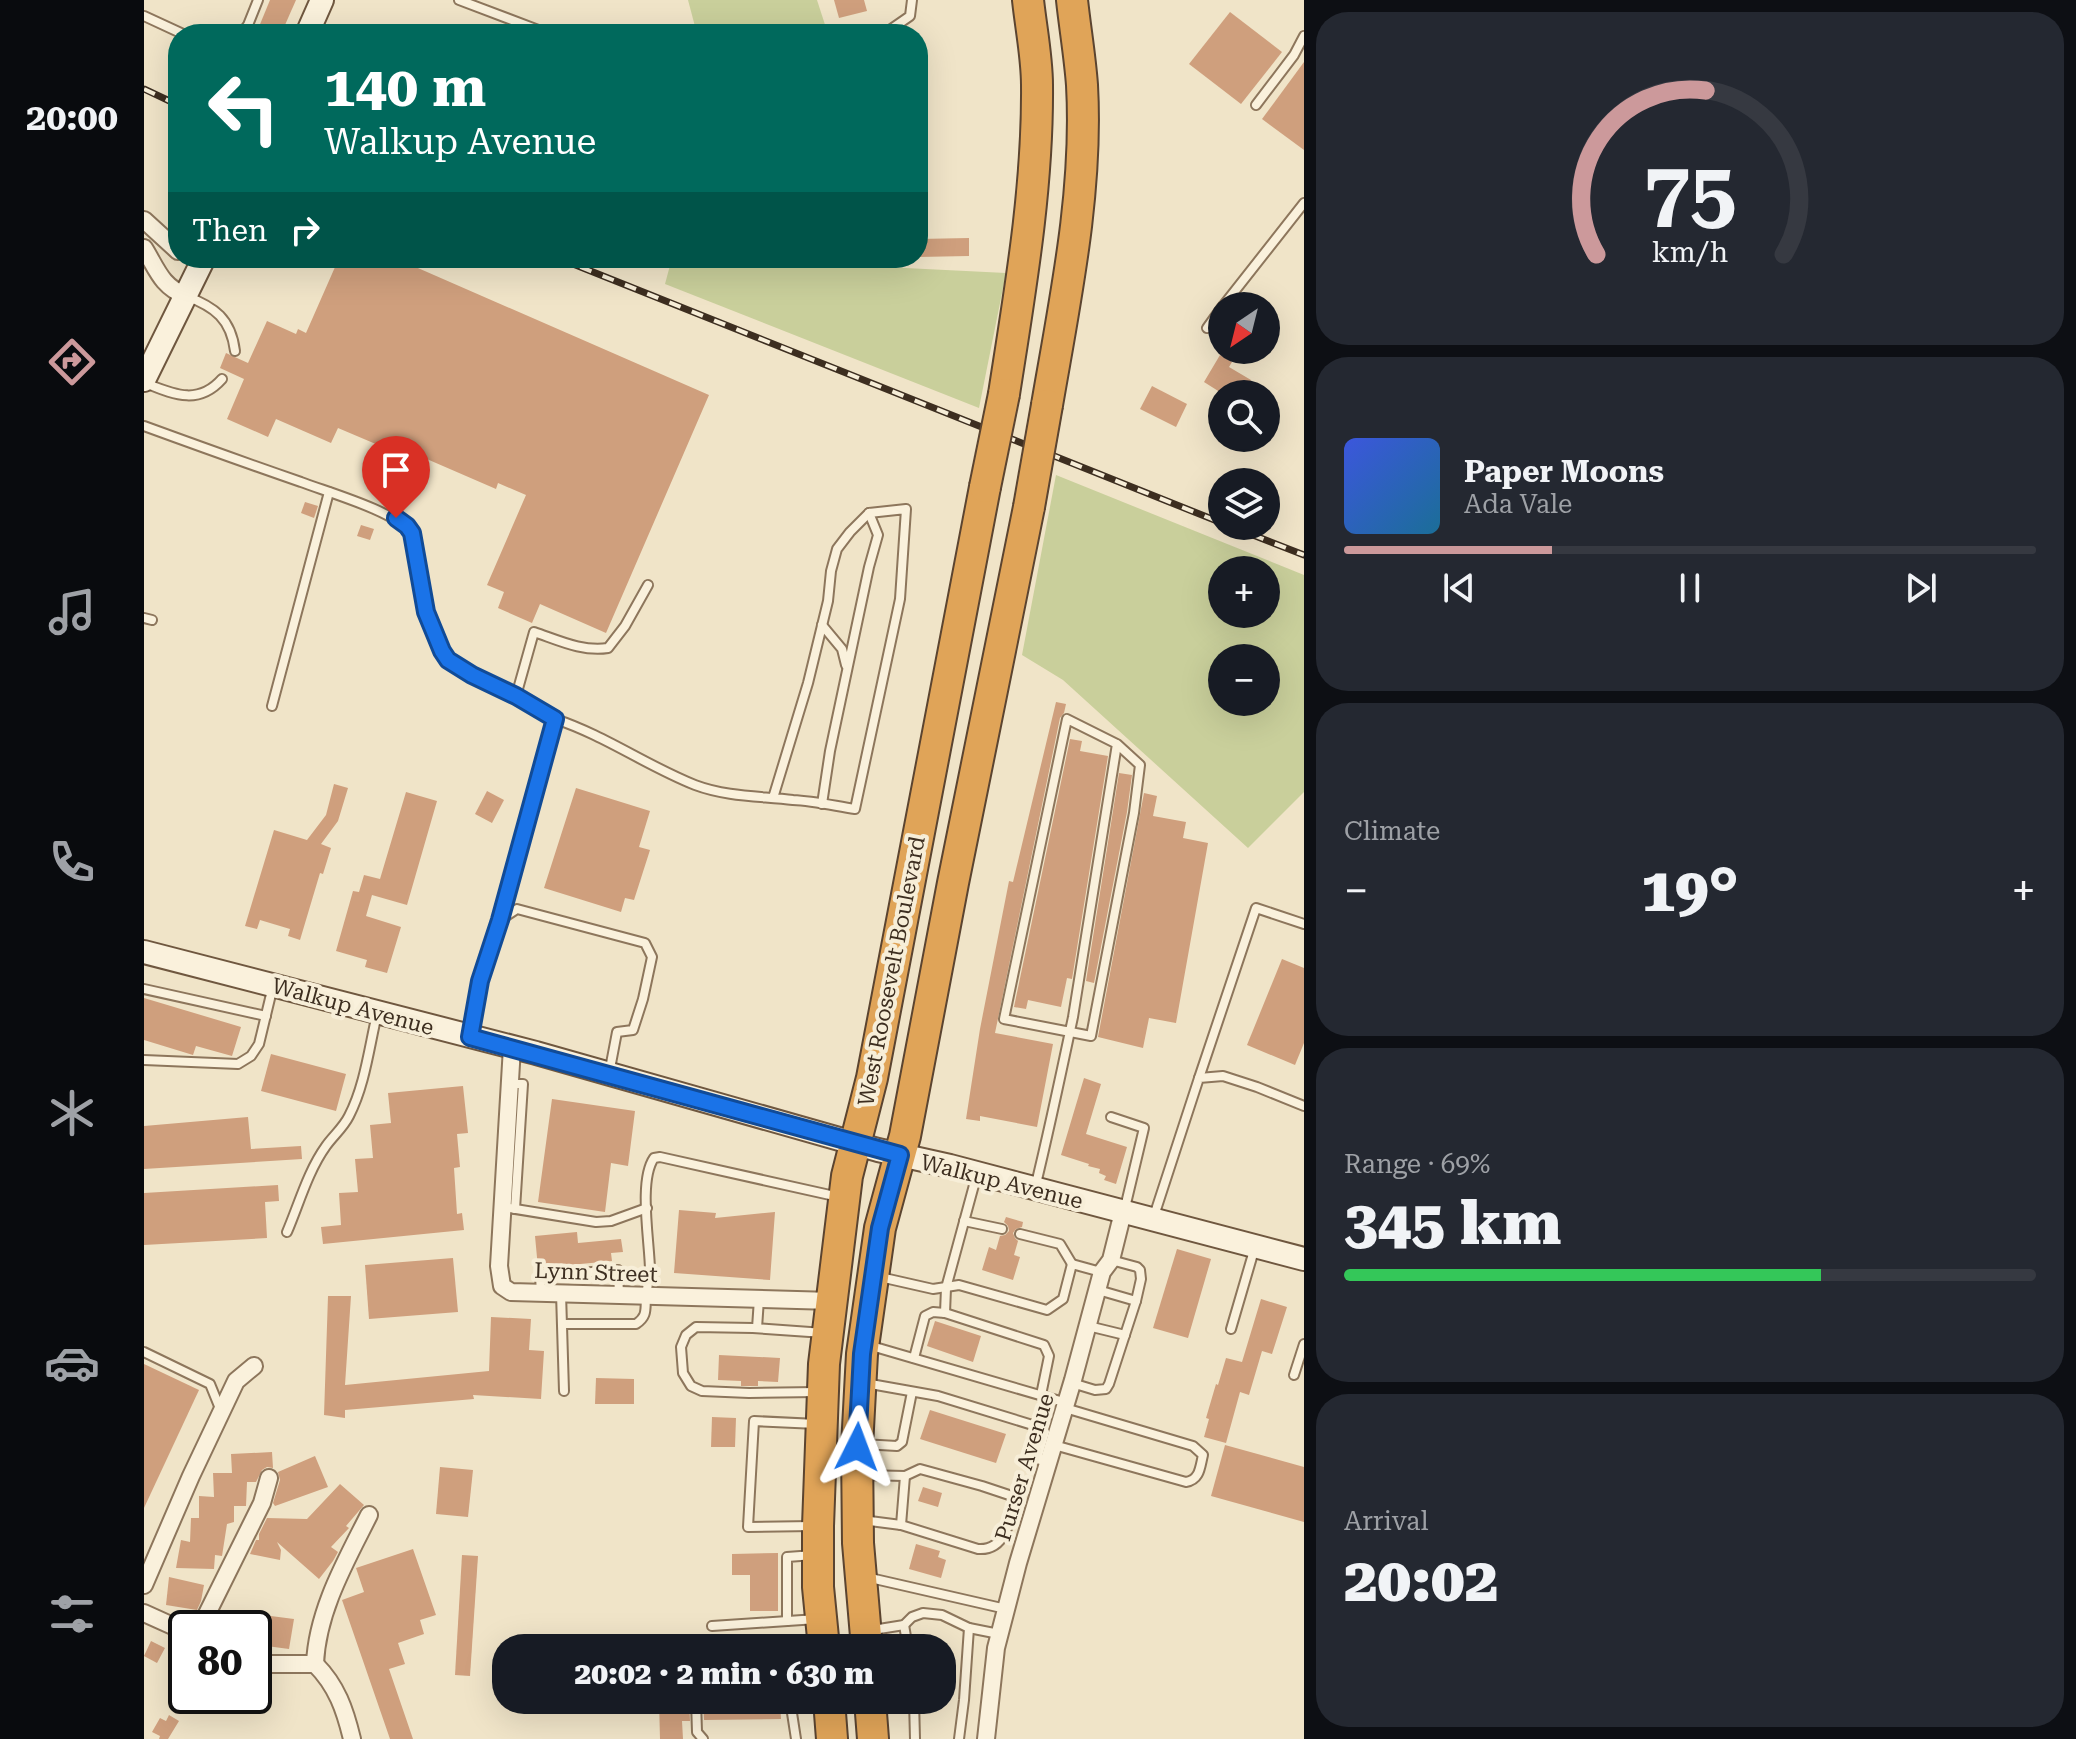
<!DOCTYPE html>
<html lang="en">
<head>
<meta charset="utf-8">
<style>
	body { margin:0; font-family:"Roboto Serif",serif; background:#242831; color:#f1f3f6; height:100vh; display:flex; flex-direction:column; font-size:30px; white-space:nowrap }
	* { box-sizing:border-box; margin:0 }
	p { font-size:26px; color:#9ea1a6 }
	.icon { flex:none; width:44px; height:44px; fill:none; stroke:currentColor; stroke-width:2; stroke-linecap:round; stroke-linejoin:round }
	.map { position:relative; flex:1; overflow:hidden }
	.drawer { display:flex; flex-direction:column; gap:12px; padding:12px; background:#0d0f14; width:772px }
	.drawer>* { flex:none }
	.guide { position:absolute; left:24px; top:24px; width:760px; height:244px; border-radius:32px; box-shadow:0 8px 32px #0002; background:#00695c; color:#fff; overflow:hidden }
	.needle { width:52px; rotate:215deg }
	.controls { position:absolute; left:1064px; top:292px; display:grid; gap:16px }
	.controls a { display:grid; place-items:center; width:72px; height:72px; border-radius:50%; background:#171b24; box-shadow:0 8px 32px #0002; font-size:40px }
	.speed { position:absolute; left:24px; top:1610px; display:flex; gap:16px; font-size:40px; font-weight:700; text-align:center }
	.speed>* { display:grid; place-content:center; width:104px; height:104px; border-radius:50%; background:#171b24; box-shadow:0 8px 32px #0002; line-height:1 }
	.speed .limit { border:4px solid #111; border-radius:12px; background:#fff; color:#111 }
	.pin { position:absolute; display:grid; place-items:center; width:68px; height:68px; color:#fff; margin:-82px -34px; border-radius:50% 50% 50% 0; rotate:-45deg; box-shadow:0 0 8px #0007 }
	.pin .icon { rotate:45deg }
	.me { position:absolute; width:88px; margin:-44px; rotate:3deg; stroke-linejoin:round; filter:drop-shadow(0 0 6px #0008) }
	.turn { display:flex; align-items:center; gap:28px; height:168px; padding:0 24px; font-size:36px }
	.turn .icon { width:104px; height:104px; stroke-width:2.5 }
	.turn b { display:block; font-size:56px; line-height:68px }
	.then { display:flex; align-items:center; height:76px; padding:0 24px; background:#0003; gap:16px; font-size:30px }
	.big { font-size:60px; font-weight:800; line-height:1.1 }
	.drawer .card { flex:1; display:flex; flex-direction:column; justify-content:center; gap:12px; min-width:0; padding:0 28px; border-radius:32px; background:#242831 }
	.drawer .dial { align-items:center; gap:0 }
	.dial svg { height:208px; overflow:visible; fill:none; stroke:#363941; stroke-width:7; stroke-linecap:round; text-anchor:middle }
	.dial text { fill:#f1f3f6; stroke:none }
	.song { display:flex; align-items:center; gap:24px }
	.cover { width:96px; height:96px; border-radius:12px; background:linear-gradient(135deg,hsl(230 70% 55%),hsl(200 70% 35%)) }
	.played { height:8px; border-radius:4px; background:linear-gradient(90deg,#cc999b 30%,#363941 30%) }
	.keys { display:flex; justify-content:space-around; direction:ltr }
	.heat { display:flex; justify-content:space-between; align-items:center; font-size:44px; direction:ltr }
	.charge { height:12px; border-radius:6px; background:linear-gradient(90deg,#34c759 69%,#363941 0) }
	.trip { position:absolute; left:348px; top:1634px; width:464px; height:80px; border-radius:32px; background:#171b24; box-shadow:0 8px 32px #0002; font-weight:800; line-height:80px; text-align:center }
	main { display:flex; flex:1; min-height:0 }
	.tabs { display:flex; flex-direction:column; width:144px; justify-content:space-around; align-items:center; background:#090b0e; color:#9ea1a6 }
	.tabs .icon { width:56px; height:56px }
	.tabs .on { color:#cc999b }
	.tabs b { font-size:36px; color:#f1f3f6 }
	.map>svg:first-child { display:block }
</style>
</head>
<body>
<main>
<nav class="tabs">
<b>20:00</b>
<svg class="icon on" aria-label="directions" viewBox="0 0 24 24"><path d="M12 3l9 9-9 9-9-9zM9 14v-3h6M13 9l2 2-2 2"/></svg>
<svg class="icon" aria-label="music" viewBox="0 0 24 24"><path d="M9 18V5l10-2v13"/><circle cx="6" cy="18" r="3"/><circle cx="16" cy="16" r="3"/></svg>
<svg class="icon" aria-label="phone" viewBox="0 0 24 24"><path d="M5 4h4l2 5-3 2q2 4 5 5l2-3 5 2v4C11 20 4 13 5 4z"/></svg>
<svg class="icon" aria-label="climate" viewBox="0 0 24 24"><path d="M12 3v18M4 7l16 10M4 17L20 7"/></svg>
<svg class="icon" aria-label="car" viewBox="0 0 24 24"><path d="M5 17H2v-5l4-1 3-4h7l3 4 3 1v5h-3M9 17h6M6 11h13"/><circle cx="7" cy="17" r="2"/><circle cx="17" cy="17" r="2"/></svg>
<svg class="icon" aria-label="filters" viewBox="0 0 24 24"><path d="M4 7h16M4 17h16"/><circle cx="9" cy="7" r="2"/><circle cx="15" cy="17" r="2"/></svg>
</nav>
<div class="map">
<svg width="1160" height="1739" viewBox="0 0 1160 1739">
	<rect width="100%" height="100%" fill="#f0e4c8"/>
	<!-- green -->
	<g fill="#c9cf9b" fill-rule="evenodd">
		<polygon points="544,0 673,0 684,34 553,34"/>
		<polygon points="528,258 719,258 721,266 862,273 835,408 521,284"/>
		<path d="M912,475L1160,575V792L1104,848L919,680L878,655ZM1078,570H1122V614H1078ZM1078,658H1122V702H1078Z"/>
	</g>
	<!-- building -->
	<g fill="#cf9f7d">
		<polygon points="126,0 152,0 137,34 112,34"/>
		<polygon points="690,0 720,0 723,11 695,18"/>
		<polygon points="1086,12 1138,52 1097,104 1045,64"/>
		<polygon points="1160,62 1160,150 1118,119"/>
		<polygon points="825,238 825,256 774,257 774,239"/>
		<polygon points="195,258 251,258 565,395 462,633 396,604 388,623 354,608 360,592 343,585 382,495 354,483 352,489 262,450 260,456 194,428 187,443 132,419 124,437 83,419 100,379 76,368 82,353 104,363 123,321 152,334 154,329 162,333"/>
		<polygon points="1076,355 1088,362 1085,367 1107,380 1099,394 1079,394 1060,382"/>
		<polygon points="1008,386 1043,404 1032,427 996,409"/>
		<polygon points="161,502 174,506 170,518 157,513"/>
		<polygon points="217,525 230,529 226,540 213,536"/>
		<polygon points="912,702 922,704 920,713 916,718 851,1033 909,1044 893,1127 836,1116 836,1121 822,1119 836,1029 865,881 869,882"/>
		<polygon points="926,739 938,741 936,751 964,756 928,979 923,978 917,1007 884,1000 882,1009 870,1007"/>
		<polygon points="975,773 988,775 983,812 950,983 942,981"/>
		<polygon points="190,784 204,788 194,821 177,844 187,848 179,874 176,873 156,940 144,936 146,929 116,920 113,929 101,926 130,830 163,840 182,815"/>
		<polygon points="432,788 506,811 495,847 506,850 490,900 481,898 477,912 400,888"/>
		<polygon points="343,791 360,800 348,823 331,814"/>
		<polygon points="262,792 293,801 263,905 228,895 222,916 257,927 243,973 221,967 223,960 192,951 209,891 215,892 220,875 236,879"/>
		<polygon points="1000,793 1013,796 1009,816 1042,822 1039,838 1064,843 1032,1023 1005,1018 999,1048 954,1037"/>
		<polygon points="1138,959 1160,968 1160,1043 1151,1065 1103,1045"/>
		<polygon points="0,998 97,1027 88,1056 52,1046 49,1055 0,1040"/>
		<polygon points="127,1054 202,1074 192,1111 117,1091"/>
		<polygon points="940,1078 957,1084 942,1134 983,1147 972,1184 960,1180 962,1176 955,1173 956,1169 944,1166 945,1164 917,1155"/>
		<polygon points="319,1086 324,1133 313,1134 316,1167 310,1168 313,1214 318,1213 320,1230 179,1244 177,1227 197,1225 195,1193 214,1192 211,1159 229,1158 226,1125 247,1123 244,1093"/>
		<polygon points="408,1099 491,1111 484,1166 467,1163 461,1212 394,1202"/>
		<polygon points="104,1117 107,1149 157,1146 158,1159 0,1169 0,1126"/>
		<polygon points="134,1185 135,1201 121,1202 123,1238 0,1245 0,1193"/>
		<polygon points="535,1210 572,1213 571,1218 631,1212 626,1280 530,1273"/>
		<polygon points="862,1217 879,1222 878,1227 872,1229 869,1233 871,1238 874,1241 870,1255 876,1257 869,1280 838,1270 845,1247 852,1250 856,1236 861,1235 865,1231 864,1226 860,1222"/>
		<polygon points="433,1232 434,1243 477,1239 479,1252 467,1253 468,1261 394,1268 391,1236"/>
		<polygon points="1033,1249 1067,1259 1044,1338 1009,1328"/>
		<polygon points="309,1258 314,1312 225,1319 221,1265"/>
		<polygon points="184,1296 207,1296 201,1385 345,1371 347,1317 387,1319 385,1350 400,1351 397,1399 329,1395 330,1399 201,1410 201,1418 180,1415"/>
		<polygon points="1117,1299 1143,1307 1128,1354 1118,1351 1105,1395 1096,1392 1082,1443 1060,1437 1065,1419 1062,1418 1072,1384 1074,1385 1082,1358 1098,1362"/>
		<polygon points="791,1321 837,1336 829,1362 783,1346"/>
		<polygon points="575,1355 636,1358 634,1382 614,1381 614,1386 597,1386 597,1381 574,1380"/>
		<polygon points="0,1364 55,1390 0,1508"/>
		<polygon points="452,1378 490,1379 490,1404 451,1404"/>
		<polygon points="786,1410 862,1434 852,1463 776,1439"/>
		<polygon points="568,1417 592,1418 591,1447 567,1447"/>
		<polygon points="1081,1445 1160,1467 1160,1522 1067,1496"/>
		<polygon points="128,1452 129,1468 123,1467 118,1470 112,1482 103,1482 102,1506 90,1506 90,1522 83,1524 78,1556 71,1555 70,1569 32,1568 37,1540 46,1542 47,1518 55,1518 55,1496 70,1497 69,1473 88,1473 87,1454"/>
		<polygon points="171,1456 184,1487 131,1506 129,1503 136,1480 134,1472"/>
		<polygon points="296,1467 329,1470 324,1517 292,1514"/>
		<polygon points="196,1484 220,1505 202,1526 205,1528 187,1547 194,1552 189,1561 175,1579 133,1542 137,1550 136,1560 106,1554 112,1540 115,1540 115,1534 123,1518 163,1519"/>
		<polygon points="779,1487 798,1493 794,1507 774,1501"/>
		<polygon points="772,1544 796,1551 794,1557 802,1560 797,1578 765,1569"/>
		<polygon points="269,1549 292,1615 276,1620 280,1634 254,1643 261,1664 245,1669 269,1739 246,1739 198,1600 220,1592 212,1568"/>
		<polygon points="634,1553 634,1611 606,1611 606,1575 588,1575 588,1554"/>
		<polygon points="318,1555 334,1556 326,1676 311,1675"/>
		<polygon points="25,1577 60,1585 57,1601 53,1610 22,1605"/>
		<polygon points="119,1615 150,1619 145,1649 115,1645"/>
		<polygon points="633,1636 634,1648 549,1648 549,1638"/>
		<polygon points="7,1641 21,1648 13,1663 0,1656"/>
		<polygon points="34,1696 68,1696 63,1708 33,1698"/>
		<polygon points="515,1700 545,1700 546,1721 538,1721 539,1739 516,1739"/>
		<polygon points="559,1700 571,1700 571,1703 636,1702 637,1719 560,1720"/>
		<polygon points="25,1715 35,1721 24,1739 15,1739 16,1736 8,1732 16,1718 22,1721"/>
	</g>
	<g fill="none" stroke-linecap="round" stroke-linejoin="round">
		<defs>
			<g id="lane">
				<polyline points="315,0 405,34"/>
				<polyline points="0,16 39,34"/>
				<polyline points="97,34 104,25 114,0"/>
				<polyline points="740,34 766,16 768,0"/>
				<polyline points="1112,105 1150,55 1160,36"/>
				<path d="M42,296C71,307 87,319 91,351"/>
				<polyline points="1079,306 1160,203"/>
				<polyline points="1063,328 1078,307"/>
				<path d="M1,383C29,394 54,406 78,379"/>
				<path d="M0,426C52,445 105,464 157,482C186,493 250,511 268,533L282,612L298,651L304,660L328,675L372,696L411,719L356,920"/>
				<polyline points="0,618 8,620"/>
				<polyline points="678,625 698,649 702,665"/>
				<path d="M372,696L390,632C414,640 438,652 464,648L481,626L504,585"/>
				<polyline points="128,706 185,492"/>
				<path d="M411,719C460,735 503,766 551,785C583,797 616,796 649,800C670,801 691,806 711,809L756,599L762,509L725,513L706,532L693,549L687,571L684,601L664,683L629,798"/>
				<polyline points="678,804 686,751 725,567 734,535 725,513"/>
				<polyline points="0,989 122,1016"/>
				<polyline points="326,1036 336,981 356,920 373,909 501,943 508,957 499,999 489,1030 473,1032 465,1074"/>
				<polyline points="0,1060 94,1064 107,1056 115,1044 129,986"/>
				<polyline points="1055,1078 1112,908 1160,924"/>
				<polyline points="366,1084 379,1084 371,1209"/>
				<polyline points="967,1117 1000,1128 980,1212"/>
				<path d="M891,1188C905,1131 917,1074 929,1017L973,744L923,719L860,1019L947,1036L990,813L996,765L973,744"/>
				<polyline points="359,1207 452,1222 467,1221 503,1208"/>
				<polyline points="1009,1219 1055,1078 1079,1076 1113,1087 1160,1106"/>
				<polyline points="820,1221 858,1229"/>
				<path d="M143,1232C155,1204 164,1171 182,1146C189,1136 199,1128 205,1116C221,1085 225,1048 233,1014"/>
				<polyline points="876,1234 916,1244 928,1264"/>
				<polyline points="736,1277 789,1289 815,1285 903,1310 919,1299 928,1264 957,1272"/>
				<polyline points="954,1290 992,1301"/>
				<polyline points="397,1293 396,1276 474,1270 475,1295"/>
				<polyline points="417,1293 420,1391"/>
				<polyline points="801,1313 802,1288 833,1174"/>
				<path d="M418,1324H492C504,1316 501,1309 502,1296C503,1288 505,1279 506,1271C506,1243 494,1181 510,1158L516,1157L695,1197"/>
				<polyline points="944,1326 981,1335"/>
				<polyline points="613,1328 615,1299"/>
				<polyline points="1087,1329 1111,1247"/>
				<polyline points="724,1345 923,1403"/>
				<polyline points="0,1352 66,1384 77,1411"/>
				<polyline points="770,1358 781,1316 789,1312 801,1313 900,1345 905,1356 897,1395"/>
				<polyline points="1150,1375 1160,1344"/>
				<polyline points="721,1383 794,1396 895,1427 901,1432 893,1459 903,1462"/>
				<polyline points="928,1383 951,1390 962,1389 965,1384 992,1301 997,1279 996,1270 993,1267 967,1260"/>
				<polyline points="673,1392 605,1393 558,1391 547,1386 539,1373 537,1347 542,1335 552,1327 609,1328 680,1333"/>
				<polyline points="718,1444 753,1446 758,1442 768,1392"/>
				<path d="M910,1445L1042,1482C1056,1480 1056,1467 1059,1455L1049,1446L921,1408"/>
				<path d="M718,1475L761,1476L776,1469L838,1486L871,1497C867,1519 862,1551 834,1549L757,1525L718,1520"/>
				<polyline points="757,1525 761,1476"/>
				<polyline points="669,1526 604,1527 610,1421 673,1424"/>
				<polyline points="722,1577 862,1609"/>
				<polyline points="643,1621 643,1557 670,1555"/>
				<polyline points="760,1625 764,1648"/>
				<polyline points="568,1626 673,1619"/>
				<polyline points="825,1628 855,1634"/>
				<polyline points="729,1630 760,1625 768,1617 779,1613 798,1615 825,1628 820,1700 815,1739"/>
				<polyline points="646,1700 652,1739"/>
				<polyline points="770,1700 771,1739"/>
				<polyline points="552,1701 553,1732 559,1739"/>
				<polyline points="646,1705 677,1701"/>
			</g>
			<g id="street">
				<polyline points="0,220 34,251"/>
				<path d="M0,248C13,269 17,286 42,296"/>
				<polyline points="368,1047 355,1266 358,1286 367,1292 688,1301"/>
				<polyline points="0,1585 47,1476 92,1381 110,1366"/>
				<polyline points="0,1613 42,1632"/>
				<polyline points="56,1628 118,1503 125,1478"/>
				<path d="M110,1660L125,1664H171C193,1686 201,1710 208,1739"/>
				<path d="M171,1664C173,1611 202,1561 225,1515"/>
				<polyline points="842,1739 852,1648 874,1563 929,1380 958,1272 967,1260 979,1212"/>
			</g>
			<g id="secondary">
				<polyline points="163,34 178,0"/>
				<polyline points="0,380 60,258"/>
				<polyline points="0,952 392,1053 734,1150 806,1166 1160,1259"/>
			</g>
			<g id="highway">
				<path d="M860,394C876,291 894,189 893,85C893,57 887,28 884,0"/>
				<path d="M903,405C921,300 944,192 938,85C936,57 931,28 928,0"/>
				<polyline points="680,1648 674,1587 674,1526 680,1364 703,1176 728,1078 841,487"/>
				<polyline points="723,1648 714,1543 713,1447 718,1354 736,1228 761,1136 809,883 885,507"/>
				<polyline points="685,1700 688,1739"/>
				<polyline points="726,1700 729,1739"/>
			</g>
		</defs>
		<!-- lane casing -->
		<use href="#lane" stroke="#8d765c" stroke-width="12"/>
		<!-- street casing -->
		<use href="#street" stroke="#8d765c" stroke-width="20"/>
		<!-- secondary casing -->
		<use href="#secondary" stroke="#6f573f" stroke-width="26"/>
		<!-- highway casing -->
		<use href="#highway" stroke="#5b4430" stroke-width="34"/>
		<!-- lane -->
		<use href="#lane" stroke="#faf1dc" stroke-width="8"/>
		<!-- street -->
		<use href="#street" stroke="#faf1dc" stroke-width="16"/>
		<!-- secondary -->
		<use href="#secondary" stroke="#faf1dc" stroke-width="22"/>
		<!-- highway -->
		<use href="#highway" stroke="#e0a458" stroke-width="30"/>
		<defs>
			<g id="rail">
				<polyline points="0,89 34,105"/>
				<polyline points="414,258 1078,523"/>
				<polyline points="1086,526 1160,555"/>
			</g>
		</defs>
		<!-- rail casing -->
		<use href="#rail" stroke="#3d2e20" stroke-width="7"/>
		<!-- rail -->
		<use href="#rail" stroke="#f7eed8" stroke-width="4" stroke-dasharray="12" stroke-linecap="butt"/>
		<defs>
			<g id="highway-bridge">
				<polyline points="841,487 860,394"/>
				<polyline points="885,507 903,405"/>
			</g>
		</defs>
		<!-- highway-bridge casing -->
		<use href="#highway-bridge" stroke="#5b4430" stroke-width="34" stroke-linecap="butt"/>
		<!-- highway-bridge -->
		<use href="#highway-bridge" stroke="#e0a458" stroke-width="30"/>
	</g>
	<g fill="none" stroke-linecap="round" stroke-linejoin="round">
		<defs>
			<polyline id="route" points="252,518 263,526 268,533 282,612 298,651 304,660 328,675 372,696 411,719 356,920 336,981 326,1037 756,1155 736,1228 718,1354 713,1447"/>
		</defs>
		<!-- route casing -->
		<use href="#route" stroke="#114b97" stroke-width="20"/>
		<!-- route -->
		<use href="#route" stroke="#1a73e8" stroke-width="14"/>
	</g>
	<g text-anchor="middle" stroke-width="8" stroke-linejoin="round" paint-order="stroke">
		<!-- street labels -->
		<g font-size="22" fill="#3d2e20" stroke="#f7eed8">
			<text transform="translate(747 971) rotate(-79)" y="8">West Roosevelt Boulevard</text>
			<text transform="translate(209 1006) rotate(15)" y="8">Walkup Avenue</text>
			<text transform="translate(858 1181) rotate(14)" y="8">Walkup Avenue</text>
			<text transform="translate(452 1272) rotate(2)" y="8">Lynn Street</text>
			<text transform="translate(880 1467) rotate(-73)" y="8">Purser Avenue</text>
		</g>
	</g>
</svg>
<div class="controls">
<a><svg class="needle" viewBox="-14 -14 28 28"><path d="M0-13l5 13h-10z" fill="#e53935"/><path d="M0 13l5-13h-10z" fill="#9ea1a6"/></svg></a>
<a><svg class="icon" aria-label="search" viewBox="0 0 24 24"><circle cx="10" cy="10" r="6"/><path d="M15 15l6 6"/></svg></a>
<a><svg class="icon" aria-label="layers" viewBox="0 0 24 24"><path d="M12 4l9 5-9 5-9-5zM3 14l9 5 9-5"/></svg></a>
<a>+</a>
<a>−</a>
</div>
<div class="speed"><div class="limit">80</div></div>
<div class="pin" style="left:252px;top:518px;background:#d93025"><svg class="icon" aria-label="arrive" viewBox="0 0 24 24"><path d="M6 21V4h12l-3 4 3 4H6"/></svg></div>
<svg class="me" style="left:713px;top:1447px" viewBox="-20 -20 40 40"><path d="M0-17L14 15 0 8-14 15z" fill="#1a73e8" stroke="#fff" stroke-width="4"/></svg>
<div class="trip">20:02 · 2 min · 630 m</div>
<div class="guide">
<div class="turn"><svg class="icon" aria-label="left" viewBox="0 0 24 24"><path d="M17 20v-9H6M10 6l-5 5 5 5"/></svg><div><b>140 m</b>Walkup Avenue</div></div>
<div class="then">Then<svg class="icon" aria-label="right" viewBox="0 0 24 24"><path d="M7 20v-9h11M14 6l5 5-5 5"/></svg></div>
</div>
</div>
<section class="drawer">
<div class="card dial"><svg viewBox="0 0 100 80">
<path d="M14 69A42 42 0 1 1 86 69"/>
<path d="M14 69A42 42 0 0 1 56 6" stroke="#cc999b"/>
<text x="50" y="56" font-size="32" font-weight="700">75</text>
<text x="50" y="72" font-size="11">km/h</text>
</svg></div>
<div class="card">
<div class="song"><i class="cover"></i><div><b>Paper Moons</b><p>Ada Vale</p></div></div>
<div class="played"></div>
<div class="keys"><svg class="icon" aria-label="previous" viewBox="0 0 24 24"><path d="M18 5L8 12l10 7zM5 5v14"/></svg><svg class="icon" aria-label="pause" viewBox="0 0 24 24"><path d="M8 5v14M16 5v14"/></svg><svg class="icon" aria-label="next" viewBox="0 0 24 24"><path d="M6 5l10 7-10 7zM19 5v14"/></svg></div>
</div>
<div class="card"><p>Climate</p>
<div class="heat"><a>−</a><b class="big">19°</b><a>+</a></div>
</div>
<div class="card"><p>Range · 69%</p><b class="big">345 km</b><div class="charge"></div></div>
<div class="card"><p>Arrival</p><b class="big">20:02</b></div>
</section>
</main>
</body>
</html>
